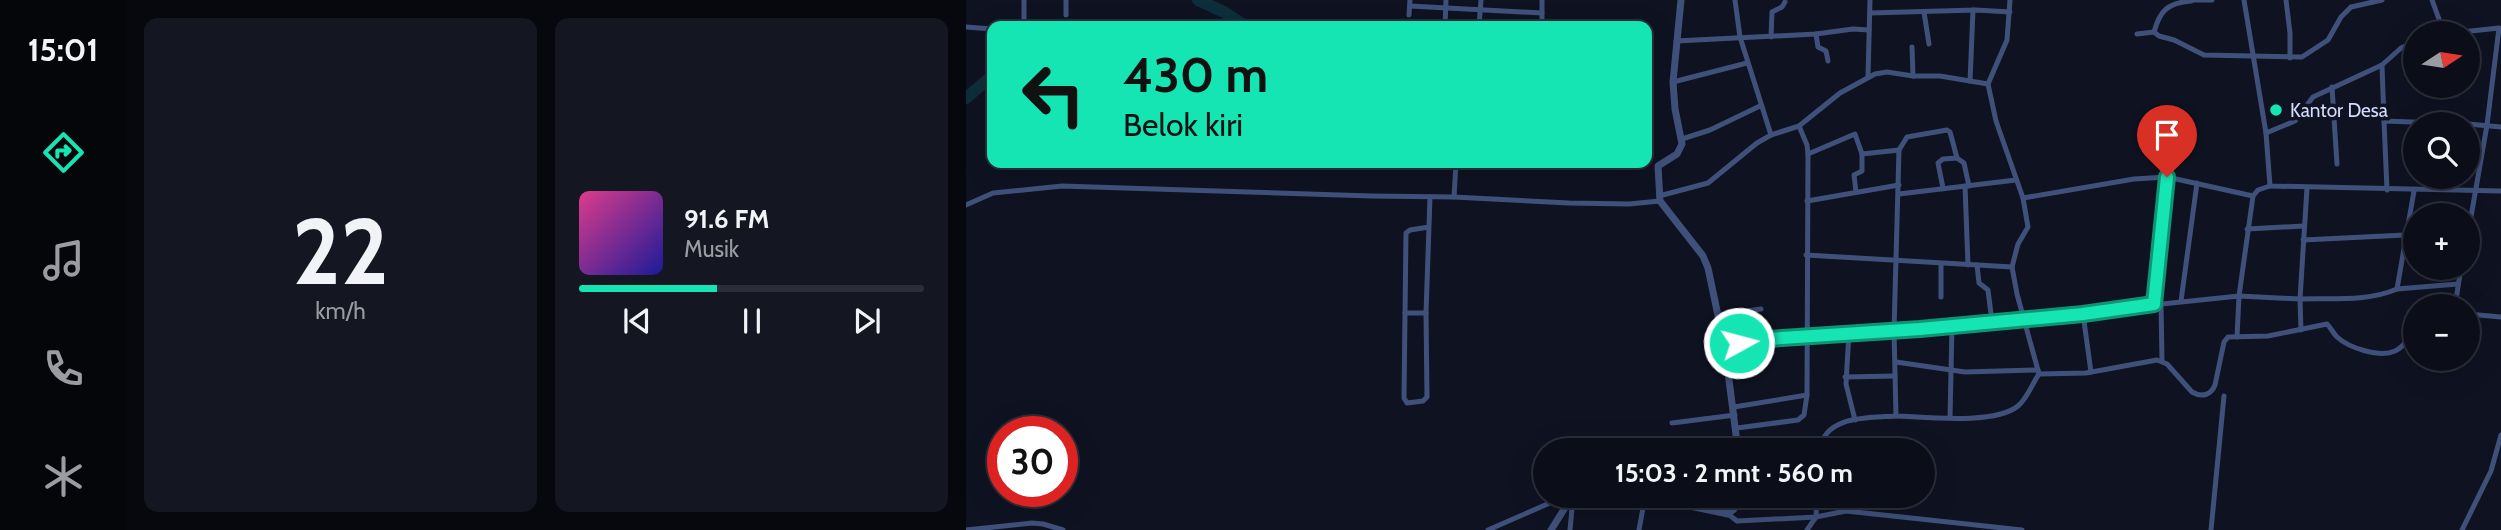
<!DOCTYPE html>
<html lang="id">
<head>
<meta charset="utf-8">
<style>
	body { margin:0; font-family:Cabin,sans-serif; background:#141722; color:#f1f3f6; height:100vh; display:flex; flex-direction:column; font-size:26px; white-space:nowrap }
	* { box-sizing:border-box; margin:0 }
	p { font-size:23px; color:#9a9ca2 }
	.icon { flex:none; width:38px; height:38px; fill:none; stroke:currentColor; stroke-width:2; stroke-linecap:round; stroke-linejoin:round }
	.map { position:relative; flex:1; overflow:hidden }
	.details { display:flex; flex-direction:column; gap:18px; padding:18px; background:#06080e; width:840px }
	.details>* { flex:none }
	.banner { position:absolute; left:21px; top:21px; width:665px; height:147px; border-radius:14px; box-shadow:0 7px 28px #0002,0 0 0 2px #2b2e38; background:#15e5b3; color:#111; overflow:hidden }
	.needle { width:46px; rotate:78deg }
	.tools { position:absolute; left:1437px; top:21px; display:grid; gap:14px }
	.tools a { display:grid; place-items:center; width:77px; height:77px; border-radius:50%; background:#0b0e19; box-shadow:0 7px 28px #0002,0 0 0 2px #2b2e38; font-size:35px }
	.speed { position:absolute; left:21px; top:416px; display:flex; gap:14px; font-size:35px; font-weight:700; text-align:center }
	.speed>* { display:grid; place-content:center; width:91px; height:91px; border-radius:50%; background:#0b0e19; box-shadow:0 7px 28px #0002,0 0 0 2px #2b2e38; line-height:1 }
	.speed .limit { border:10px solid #d22; background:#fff; color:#111 }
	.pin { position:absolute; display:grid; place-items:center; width:60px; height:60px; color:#fff; margin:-72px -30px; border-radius:50% 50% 50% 0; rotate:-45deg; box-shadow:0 0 7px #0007 }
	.pin .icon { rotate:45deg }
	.me { position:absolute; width:77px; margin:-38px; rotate:83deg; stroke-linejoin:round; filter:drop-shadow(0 0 5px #0008) }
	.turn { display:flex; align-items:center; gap:24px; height:147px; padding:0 21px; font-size:32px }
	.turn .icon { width:91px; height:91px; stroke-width:2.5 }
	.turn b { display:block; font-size:49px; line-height:60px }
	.details .widget { flex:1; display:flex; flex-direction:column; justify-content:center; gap:10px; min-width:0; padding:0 24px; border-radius:14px; background:#141722 }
	.details .dial { align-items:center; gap:0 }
	.dial b { font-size:91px; line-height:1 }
	.song { display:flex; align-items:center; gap:21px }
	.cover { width:84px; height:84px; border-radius:10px; background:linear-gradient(135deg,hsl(330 70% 55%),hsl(240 70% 35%)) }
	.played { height:7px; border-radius:4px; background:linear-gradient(90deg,#15e5b3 40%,#2b2e38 40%) }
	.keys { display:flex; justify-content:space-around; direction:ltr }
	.details .tiles { flex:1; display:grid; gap:18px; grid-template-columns:repeat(2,1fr) }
	.trip { position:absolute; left:567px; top:438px; width:402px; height:70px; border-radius:35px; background:#0b0e19; box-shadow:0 7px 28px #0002,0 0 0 2px #2b2e38; font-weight:700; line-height:70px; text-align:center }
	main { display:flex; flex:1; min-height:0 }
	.dock { display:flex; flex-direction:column; width:126px; justify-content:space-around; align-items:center; background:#04060a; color:#9a9ca2 }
	.dock .icon { width:49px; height:49px }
	.dock .active { color:#15e5b3 }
	.dock b { font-size:32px; color:#f1f3f6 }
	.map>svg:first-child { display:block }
</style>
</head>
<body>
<main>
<nav class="dock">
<b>15:01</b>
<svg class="icon active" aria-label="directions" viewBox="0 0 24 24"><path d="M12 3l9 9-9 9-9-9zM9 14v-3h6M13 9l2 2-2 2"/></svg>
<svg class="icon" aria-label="music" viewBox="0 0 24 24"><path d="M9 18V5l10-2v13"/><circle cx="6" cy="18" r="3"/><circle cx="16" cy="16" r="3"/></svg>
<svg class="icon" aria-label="phone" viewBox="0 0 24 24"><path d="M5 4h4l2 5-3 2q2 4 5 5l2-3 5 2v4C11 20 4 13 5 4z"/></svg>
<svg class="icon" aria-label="climate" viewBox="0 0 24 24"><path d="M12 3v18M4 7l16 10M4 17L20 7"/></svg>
</nav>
<section class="details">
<div class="tiles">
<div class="widget dial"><b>22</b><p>km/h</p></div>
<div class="widget">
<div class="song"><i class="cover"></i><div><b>91.6 FM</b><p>Musik</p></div></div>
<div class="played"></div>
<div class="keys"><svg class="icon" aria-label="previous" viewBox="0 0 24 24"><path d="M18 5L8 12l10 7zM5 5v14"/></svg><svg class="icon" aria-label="pause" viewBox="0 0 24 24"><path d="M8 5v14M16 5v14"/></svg><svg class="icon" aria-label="next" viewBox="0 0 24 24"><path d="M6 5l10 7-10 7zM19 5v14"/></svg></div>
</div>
</div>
</section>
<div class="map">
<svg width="1535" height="530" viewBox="0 0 1535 530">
	<rect width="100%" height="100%" fill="#0f1221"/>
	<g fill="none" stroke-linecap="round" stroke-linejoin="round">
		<!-- river -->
		<g stroke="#0e2e3b" stroke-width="12">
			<polyline points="232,0 258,12 279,26"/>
			<polyline points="0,98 26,76"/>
		</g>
		<!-- minor -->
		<g stroke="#3f517b" stroke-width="5">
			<polyline points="769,0 774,37 805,135"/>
			<polyline points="1225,0 1246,0"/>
			<polyline points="1278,0 1300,133 1304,186 1535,191"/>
			<polyline points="1320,0 1324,33 1324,58"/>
			<polyline points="1466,0 1478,33"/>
			<polyline points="444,6 576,13"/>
			<polyline points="958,12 963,44"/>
			<polyline points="904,13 1010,10 1044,12"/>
			<polyline points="100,15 100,0"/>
			<polyline points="443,15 444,0"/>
			<polyline points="58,26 58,0"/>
			<polyline points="479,26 480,0"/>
			<polyline points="513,26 515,0"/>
			<polyline points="576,26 576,0"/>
			<polyline points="0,27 26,29"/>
			<path d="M1188,32C1194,10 1202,3 1225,1"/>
			<polyline points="1486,33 1533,28 1521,125 1502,234"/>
			<polyline points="850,34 852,47 860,51 862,61"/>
			<polyline points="1171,34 1188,32 1193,36 1208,40 1238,55 1336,57 1362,40 1375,17 1385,7 1416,0"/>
			<polyline points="805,37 806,12 816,7 819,2"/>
			<polyline points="710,41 850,34 887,29 903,30"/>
			<polyline points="946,47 947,76"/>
			<polyline points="1416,65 1418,121"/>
			<polyline points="902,77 904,0"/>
			<polyline points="1004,81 1007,10"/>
			<polyline points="707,82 781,63"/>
			<polyline points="1022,84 1030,121 1057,198 1168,179 1201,177 1188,304"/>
			<polyline points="1366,87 1371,164"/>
			<polyline points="1502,124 1535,127"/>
			<polyline points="1300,133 1329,121 1347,97 1416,65 1435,48 1449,42"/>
			<polyline points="716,139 744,130 794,106"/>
			<path d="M933,150L928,331L930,416C959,417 1029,425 1052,406C1061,399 1066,384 1073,374L1120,373L1191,360L1201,364L1226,392C1236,398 1245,395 1249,385L1258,342L1262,337L1302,336L1361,324C1365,328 1367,333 1371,337C1383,348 1414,358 1429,351C1438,347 1443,338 1449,331"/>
			<polyline points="842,154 889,134 896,154 933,150 941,137 981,130 984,132 991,158 998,163 1003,186"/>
			<polyline points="1201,177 1287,196"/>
			<polyline points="999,186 1002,265"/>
			<polyline points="977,188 972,163 977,159 991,158"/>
			<path d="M1341,188L1334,299C1366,298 1401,302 1431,289L1448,191"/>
			<polyline points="1421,190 1418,121 1500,124"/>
			<polyline points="890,192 888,175 896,171 896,154"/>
			<polyline points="933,194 1050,180"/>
			<polyline points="693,196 742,183 791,143 805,135 833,126 874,93 909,74 921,72 947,76 974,76 1022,84 1041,40 1044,0"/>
			<polyline points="488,197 490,163"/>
			<polyline points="841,201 933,185"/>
			<polyline points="0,205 27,193 96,186 405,196 488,197 603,203 663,204 694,201"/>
			<polyline points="463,227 444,230 440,233 438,398 441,403 457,401 461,397 460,313 464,197"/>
			<polyline points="1281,229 1338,226"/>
			<polyline points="1337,240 1439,235"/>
			<polyline points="840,255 1046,267 1051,294 1073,374"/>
			<polyline points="1011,265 1013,283 1022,290 1026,322"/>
			<polyline points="1046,267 1052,244 1062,227 1057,198"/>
			<polyline points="1431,289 1492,284"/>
			<polyline points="975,297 975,264"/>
			<polyline points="1215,301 1231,183"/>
			<polyline points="1195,304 1196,361"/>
			<polyline points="1489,306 1495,268"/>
			<polyline points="439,313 460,313"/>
			<polyline points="1117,314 1125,372"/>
			<polyline points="1502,314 1535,317"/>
			<polyline points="752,315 795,309"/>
			<polyline points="883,332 880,384 889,420"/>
			<polyline points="1271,337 1273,296 1334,299 1335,330"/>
			<polyline points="759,349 786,340 954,329 1273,296 1287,196 1292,190 1304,186"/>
			<polyline points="930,362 999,372 1072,370"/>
			<polyline points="879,377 929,376"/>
			<polyline points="768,407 841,395"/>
			<polyline points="984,418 986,326"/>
			<polyline points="706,423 769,415"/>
			<polyline points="771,428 832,420 838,415 841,395 842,154 841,145 833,126"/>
			<path d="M854,450C858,415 903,418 930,416"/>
			<polyline points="762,514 771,521 850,517 880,511 1056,530"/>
			<polyline points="0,530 66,523 77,524 97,530"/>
			<polyline points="522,530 602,495"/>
			<polyline points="604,530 607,498"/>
			<polyline points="673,530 679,497"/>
			<polyline points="841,530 850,517 851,495"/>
			<polyline points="1245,530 1258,396"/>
			<polyline points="1496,530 1525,471 1535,435"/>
		</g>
		<!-- tertiary -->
		<g stroke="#3f517b" stroke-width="7">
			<polyline points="715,0 707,82 709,109 716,144 711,154 692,166 694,201 737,256 742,268 759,349 772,450"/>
			<polyline points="671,495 762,514 768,509 769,495"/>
			<polyline points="585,530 607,495"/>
		</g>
	</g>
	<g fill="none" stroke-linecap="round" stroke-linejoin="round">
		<defs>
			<polyline id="route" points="773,343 786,340 954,329 1117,314 1188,304 1201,177"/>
		</defs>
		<!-- route casing -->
		<use href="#route" stroke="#0e9574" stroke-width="18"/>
		<!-- route -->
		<use href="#route" stroke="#15e5b3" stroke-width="12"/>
	</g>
	<!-- markers -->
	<circle fill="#15e5b3" stroke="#0f1221" stroke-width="2.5" cx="1310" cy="110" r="7"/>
	<g text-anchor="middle" stroke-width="7" stroke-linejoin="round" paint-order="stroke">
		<!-- poi labels -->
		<g font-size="19" fill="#d3dcfb" stroke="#0f1221" text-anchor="start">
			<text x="1324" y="117">Kantor Desa</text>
		</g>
	</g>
</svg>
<div class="tools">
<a><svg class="needle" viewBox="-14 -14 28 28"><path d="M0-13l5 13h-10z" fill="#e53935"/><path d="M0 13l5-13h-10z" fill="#9a9ca2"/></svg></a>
<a><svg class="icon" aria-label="search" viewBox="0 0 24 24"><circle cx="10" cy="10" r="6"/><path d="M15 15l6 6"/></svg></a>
<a>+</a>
<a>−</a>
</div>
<div class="speed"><div class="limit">30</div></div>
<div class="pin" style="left:1201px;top:177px;background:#d93025"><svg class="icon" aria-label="arrive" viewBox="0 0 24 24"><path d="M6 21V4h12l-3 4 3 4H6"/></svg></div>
<svg class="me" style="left:773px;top:343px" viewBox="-20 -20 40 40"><circle r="17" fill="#15e5b3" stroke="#fff" stroke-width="3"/><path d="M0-11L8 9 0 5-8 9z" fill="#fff"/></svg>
<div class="trip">15:03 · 2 mnt · 560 m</div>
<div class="banner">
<div class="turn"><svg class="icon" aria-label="left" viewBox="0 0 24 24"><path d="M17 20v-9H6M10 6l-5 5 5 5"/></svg><div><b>430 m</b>Belok kiri</div></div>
</div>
</div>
</main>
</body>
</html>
